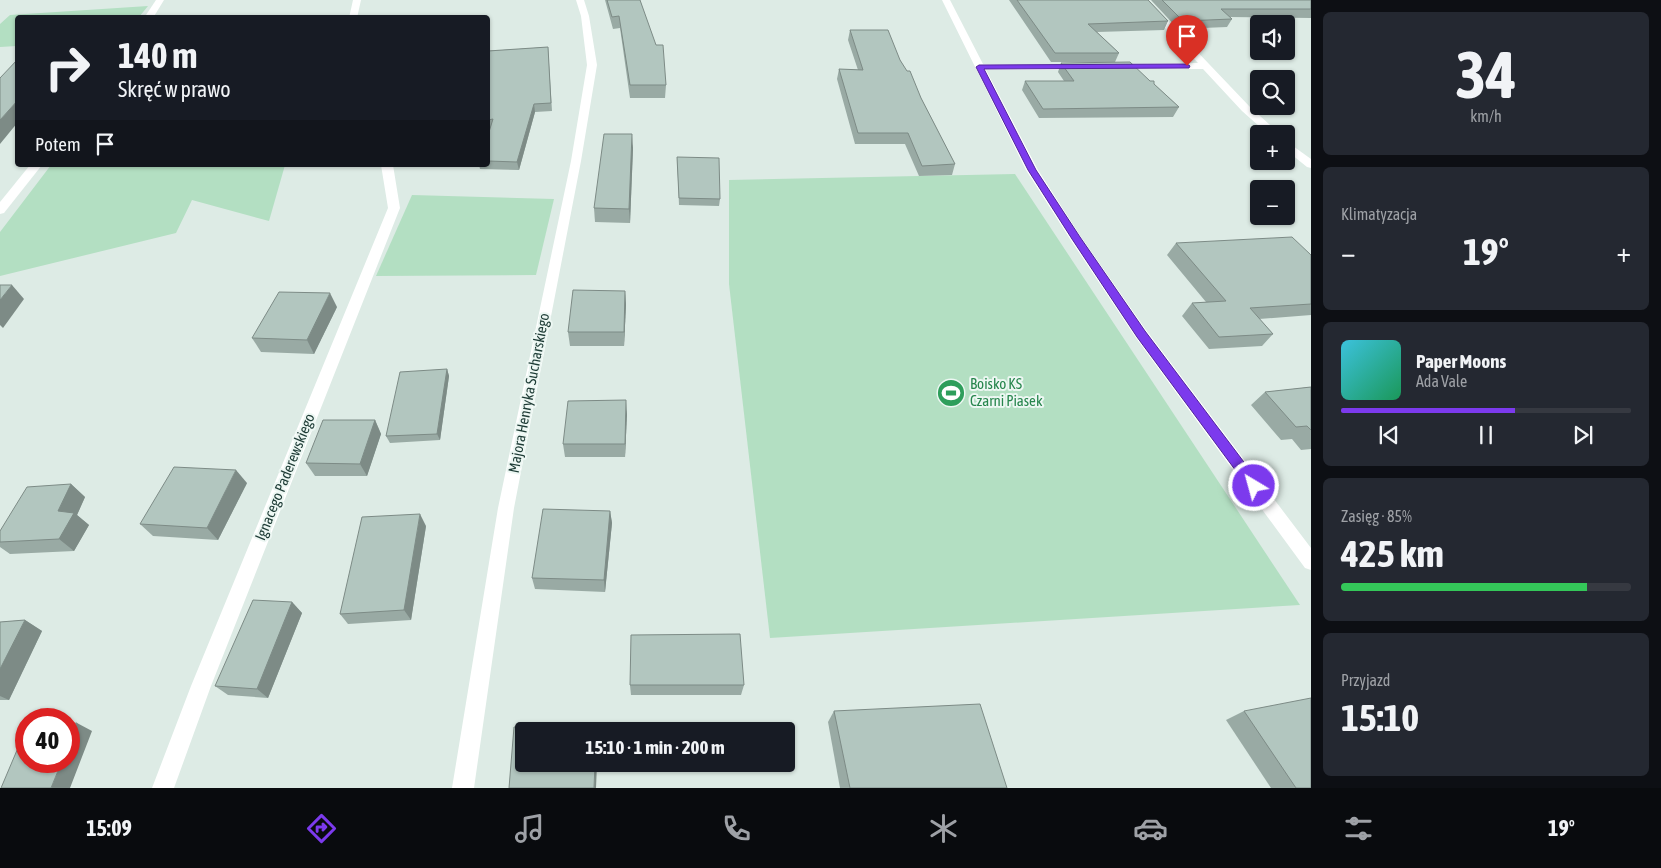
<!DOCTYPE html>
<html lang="pl">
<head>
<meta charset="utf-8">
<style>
	body { margin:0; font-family:"Asap Condensed",sans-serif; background:#242831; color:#f1f3f6; height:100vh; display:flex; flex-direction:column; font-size:19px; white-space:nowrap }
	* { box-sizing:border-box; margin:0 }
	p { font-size:16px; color:#9ea1a6 }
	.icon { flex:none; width:28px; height:28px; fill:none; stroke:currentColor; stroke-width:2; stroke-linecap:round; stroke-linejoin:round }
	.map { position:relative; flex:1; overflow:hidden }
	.side { display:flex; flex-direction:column; gap:12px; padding:12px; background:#0d0f14; width:350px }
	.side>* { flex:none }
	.top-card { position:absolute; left:15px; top:15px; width:475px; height:152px; border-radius:5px; box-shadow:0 1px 4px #0004; background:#171b24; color:#f1f3f6; overflow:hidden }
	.controls { position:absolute; left:1250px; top:15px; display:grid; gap:10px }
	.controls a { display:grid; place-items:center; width:45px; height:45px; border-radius:5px; background:#171b24; box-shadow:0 1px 4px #0004; font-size:25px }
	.speed { position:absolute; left:15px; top:708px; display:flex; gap:10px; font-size:25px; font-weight:700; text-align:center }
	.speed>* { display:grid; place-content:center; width:65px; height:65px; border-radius:50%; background:#171b24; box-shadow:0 1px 4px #0004; line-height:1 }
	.speed .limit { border:8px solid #d22; background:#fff; color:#111 }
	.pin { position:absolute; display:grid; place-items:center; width:42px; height:42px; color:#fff; margin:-51px -21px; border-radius:50% 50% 50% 0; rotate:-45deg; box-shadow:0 0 5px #0007 }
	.pin .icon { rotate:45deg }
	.me { position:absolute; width:55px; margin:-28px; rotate:323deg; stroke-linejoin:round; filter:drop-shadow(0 0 4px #0008) }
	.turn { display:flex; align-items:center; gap:18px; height:105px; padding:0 20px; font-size:22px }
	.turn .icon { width:65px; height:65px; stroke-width:2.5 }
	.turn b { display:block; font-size:35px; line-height:42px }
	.then { display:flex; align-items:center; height:48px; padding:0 20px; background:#0003; gap:10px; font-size:19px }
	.big { font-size:38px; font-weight:700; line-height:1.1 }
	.side .card { flex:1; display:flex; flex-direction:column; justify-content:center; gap:8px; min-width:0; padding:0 18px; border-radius:8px; background:#242831 }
	.side .dial { align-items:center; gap:0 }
	.dial b { font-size:65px; line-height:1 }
	.song { display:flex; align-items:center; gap:15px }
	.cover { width:60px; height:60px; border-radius:8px; background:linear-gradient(135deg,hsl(190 70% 55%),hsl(150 70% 35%)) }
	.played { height:5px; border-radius:2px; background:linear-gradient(90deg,#7c3aed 60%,#363941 60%) }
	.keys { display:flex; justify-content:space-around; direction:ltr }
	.heat { display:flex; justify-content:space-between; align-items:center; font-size:28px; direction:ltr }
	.charge { height:8px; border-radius:4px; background:linear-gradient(90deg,#34c759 85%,#363941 0) }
	.trip { position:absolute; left:515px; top:722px; width:280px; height:50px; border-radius:5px; background:#171b24; box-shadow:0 1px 4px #0004; font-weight:700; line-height:50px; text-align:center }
	.dock { display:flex; height:80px; justify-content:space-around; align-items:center; background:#090b0e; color:#9ea1a6 }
	.dock .icon { width:35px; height:35px }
	.dock .on { color:#7c3aed }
	.dock b { font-size:22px; color:#f1f3f6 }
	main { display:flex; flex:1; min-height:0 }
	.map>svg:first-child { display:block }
</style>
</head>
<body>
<main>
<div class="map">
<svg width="1311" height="788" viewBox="0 0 1311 788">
	<rect width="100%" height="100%" fill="#ddebe5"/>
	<!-- green -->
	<g fill="#b3dfc2">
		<polygon points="148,6 139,17 18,18 17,46 0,47 0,24 10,15"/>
		<polygon points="51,165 285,165 269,221 192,200 176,233 0,276 0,232"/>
		<polygon points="1015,174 1300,605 770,638 729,284 729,180"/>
		<polygon points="412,195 554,199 536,275 376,276"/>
	</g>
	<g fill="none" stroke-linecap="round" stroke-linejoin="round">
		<!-- minor -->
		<g fill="#fff" fill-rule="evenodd">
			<polygon points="156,0 164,0 153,18 144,18"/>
			<polygon points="353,0 361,0 357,18 349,18"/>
			<polygon points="576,0 584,0 589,16 597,65 581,161 514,508 474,788 452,788 498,508 571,161 587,65 581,16"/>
			<polygon points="942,0 950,0 983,64 1080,64 1085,67 1080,70 986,70 1038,170 1081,237 1146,330 1311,548 1311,570 1305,568 1136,338 1070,239 1026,170"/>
			<polygon points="1139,0 1148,0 1250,107 1280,134 1268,134 1242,111 1203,69 1110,69 1110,65 1113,64 1198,63"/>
			<polygon points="1286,141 1311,159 1311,168 1307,167 1286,150"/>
			<polygon points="30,165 42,165 4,213 0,214 0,202"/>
			<polygon points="381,165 393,165 400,208 211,686 174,788 152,788 191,686 388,208"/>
		</g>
	</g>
	<!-- wall -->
	<g fill="#99aaa4">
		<polygon points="605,0 640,0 666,85 665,98 630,98 620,28 613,29"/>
		<polygon points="1009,0 1148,0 1168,21 1164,30 1097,32 1119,53 1115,62 1051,62"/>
		<polygon points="1151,0 1311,0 1311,18 1230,17 1232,19 1227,27 1178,29"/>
		<polygon points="850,30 900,60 921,98 955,164 952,175 919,176 905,144 855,144 837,79 839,69 858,70 848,40"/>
		<polygon points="548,47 552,111 535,112 519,170 480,169 479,165 488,165 488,135 490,128 488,128 488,51"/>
		<polygon points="1061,63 1154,84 1179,107 1173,117 1039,118 1022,90 1025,81 1064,81 1058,72"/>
		<polygon points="633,148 630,223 595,222 594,208"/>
		<polygon points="677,157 720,199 719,206 679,205"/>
		<polygon points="1176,243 1311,255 1311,315 1259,319 1273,334 1262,346 1209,349 1182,316 1192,303 1206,302 1167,255"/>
		<polygon points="625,291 626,305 624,346 570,346 568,332"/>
		<polygon points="337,307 314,354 261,352 252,338"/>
		<polygon points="447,369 449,376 440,440 390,443 386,436"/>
		<polygon points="1311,387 1311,449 1301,450 1292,439 1281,440 1251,405 1265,392"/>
		<polygon points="627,414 625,457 565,457 563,444"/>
		<polygon points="375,420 381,434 367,476 315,476 306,463"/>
		<polygon points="247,483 218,540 153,536 140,524"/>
		<polygon points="71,484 85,497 77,515 89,525 74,551 10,554 0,547 0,531"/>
		<polygon points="610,511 612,523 605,592 535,589 532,578"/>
		<polygon points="426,526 411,620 348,624 340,614"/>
		<polygon points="292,602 302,613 268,698 228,695 215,686"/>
		<polygon points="25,620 42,631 9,700 0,700 0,622"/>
		<polygon points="630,685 744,685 741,695 631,695"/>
		<polygon points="834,711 1007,788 840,788 828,722"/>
		<polygon points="1244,711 1311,788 1271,788 1226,720"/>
	</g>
	<!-- shaded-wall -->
	<g fill="#7d8b86">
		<polygon points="18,100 18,122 0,144 0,120"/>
		<polygon points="534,104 535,112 519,170 517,162"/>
		<polygon points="632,134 633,148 630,223 629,209"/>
		<polygon points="12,285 24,299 3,328 0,325 0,300"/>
		<polygon points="625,291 626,305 624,346 624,332"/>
		<polygon points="330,293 337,307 314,354 307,340"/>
		<polygon points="447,369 449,376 440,440 437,434"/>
		<polygon points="626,400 627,414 625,457 625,444"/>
		<polygon points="375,420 381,434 367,476 360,464"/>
		<polygon points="236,470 247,483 218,540 207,528"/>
		<polygon points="71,484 85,497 77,515 89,525 74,551 59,539 58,511"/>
		<polygon points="610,511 612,523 605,592 604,580"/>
		<polygon points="420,514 426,526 411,620 404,610"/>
		<polygon points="292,602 302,613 268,698 257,689"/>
		<polygon points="25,620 42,631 9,700 0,696 0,669"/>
		<polygon points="77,723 92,731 70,788 51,788 62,761 69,761 69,743"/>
		<polygon points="595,764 597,764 596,788 594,788"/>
	</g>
	<!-- building -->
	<g fill="#b2c6bf" stroke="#7d8b86">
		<polygon points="607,0 640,0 656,45 663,45 666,85 630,85 619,16 612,17"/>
		<polygon points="1017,0 1148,0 1168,21 1088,24 1119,53 1055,53"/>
		<polygon points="1162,0 1311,0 1311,9 1221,9 1232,19 1183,21"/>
		<polygon points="850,30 888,30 900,60 907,71 910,71 921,98 955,164 922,166 908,133 858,133 839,69 863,70"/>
		<polygon points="548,47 551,103 534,104 517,162 488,161 488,135 493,119 488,120 488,51"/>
		<polygon points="18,59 18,100 0,120 0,78"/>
		<polygon points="1130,62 1150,81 1154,81 1154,84 1179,107 1043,109 1025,81 1074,81 1061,63"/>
		<polygon points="604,134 632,134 629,209 594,208"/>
		<polygon points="677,157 719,158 720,199 679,198"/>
		<polygon points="1292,237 1311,255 1311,304 1250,308 1273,334 1219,337 1192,303 1226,301 1176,243"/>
		<polygon points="0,285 12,285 0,300"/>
		<polygon points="573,290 625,291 624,332 568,332"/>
		<polygon points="279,292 330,293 307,340 252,338"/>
		<polygon points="447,369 437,434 386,436 400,372"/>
		<polygon points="1311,387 1311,430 1307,426 1296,427 1265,392"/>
		<polygon points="626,400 625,444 563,444 568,401"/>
		<polygon points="323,420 375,420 360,464 306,463"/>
		<polygon points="174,467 236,470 207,528 140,524"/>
		<polygon points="71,484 58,511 74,513 59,539 0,542 0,531 27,487"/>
		<polygon points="543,509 610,511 604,580 532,578"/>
		<polygon points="420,514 404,610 340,614 362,517"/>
		<polygon points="253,600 292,602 257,689 215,686"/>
		<polygon points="25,620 0,669 0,622"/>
		<polygon points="740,634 744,685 630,685 631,635"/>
		<polygon points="1311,698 1311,788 1296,788 1244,711"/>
		<polygon points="980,704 1007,788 850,788 834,711"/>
		<polygon points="77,723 69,743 69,724"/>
		<polygon points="596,725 596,731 524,731 524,764 595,764 594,788 509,788 514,727"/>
		<polygon points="26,729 26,761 62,761 51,788 1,788"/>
	</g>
	<!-- route -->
	<polygon fill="#7c3aed" stroke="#51269a" points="1187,64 1190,66 1189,68 984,69 1036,170 1080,237 1145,331 1259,482 1261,486 1259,490 1254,492 1250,490 1137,337 1072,239 1028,170 976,67 979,65"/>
	<!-- icons -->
	<defs>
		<symbol id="stadium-disc" viewBox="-11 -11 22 22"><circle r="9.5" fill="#2e9e5b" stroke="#edf7f3"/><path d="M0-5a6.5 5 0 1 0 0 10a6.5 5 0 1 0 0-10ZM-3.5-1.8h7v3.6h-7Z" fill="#fff"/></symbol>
	</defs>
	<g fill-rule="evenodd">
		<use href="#stadium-disc" x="935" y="377" width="32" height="32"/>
	</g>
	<g text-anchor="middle" stroke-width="4" stroke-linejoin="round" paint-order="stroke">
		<!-- leisure labels -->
		<g font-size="15" fill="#27864d" stroke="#edf7f3" text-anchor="start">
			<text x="970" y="389">Boisko KS<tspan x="970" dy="17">Czarni Piasek</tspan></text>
		</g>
		<!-- street labels -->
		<g font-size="15" fill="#1d3b35" stroke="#edf7f3">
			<text transform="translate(529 393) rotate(-79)" y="5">Majora Henryka Sucharskiego</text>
			<text transform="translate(285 477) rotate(-68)" y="5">Ignacego Paderewskiego</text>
		</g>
	</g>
</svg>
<div class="controls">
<a><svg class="icon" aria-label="sound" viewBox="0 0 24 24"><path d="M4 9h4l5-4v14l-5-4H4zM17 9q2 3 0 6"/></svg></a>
<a><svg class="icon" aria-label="search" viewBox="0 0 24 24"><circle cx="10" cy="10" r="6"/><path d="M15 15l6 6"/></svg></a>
<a>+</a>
<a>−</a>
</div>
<div class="speed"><div class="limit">40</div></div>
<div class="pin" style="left:1187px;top:66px;background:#d93025"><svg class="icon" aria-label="arrive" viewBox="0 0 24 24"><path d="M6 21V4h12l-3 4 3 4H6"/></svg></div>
<svg class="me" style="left:1254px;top:486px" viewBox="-20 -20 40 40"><circle r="17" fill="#7c3aed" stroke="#fff" stroke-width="3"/><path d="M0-11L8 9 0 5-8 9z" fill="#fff"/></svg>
<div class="trip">15:10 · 1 min · 200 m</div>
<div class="top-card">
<div class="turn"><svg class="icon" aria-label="right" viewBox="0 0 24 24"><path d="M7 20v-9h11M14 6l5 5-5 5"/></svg><div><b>140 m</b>Skręć w prawo</div></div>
<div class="then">Potem<svg class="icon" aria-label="arrive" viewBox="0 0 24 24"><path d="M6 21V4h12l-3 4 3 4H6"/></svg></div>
</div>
</div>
<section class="side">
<div class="card dial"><b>34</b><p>km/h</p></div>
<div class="card"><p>Klimatyzacja</p>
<div class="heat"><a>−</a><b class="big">19°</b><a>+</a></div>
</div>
<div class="card">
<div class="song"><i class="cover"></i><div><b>Paper Moons</b><p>Ada Vale</p></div></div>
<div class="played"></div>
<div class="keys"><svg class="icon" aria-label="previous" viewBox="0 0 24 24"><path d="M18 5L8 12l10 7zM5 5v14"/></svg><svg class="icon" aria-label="pause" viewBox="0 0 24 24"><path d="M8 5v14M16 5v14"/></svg><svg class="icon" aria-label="next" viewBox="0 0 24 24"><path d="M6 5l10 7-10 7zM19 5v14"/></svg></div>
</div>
<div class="card"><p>Zasięg · 85%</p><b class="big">425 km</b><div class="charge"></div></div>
<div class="card"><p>Przyjazd</p><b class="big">15:10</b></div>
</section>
</main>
<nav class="dock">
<b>15:09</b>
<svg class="icon on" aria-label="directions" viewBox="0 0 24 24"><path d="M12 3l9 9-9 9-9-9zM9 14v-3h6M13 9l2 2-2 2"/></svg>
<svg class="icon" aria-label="music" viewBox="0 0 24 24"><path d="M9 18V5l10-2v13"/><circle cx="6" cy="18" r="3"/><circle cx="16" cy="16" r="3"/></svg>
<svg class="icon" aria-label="phone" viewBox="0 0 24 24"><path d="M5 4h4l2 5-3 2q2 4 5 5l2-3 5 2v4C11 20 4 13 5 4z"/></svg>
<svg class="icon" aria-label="climate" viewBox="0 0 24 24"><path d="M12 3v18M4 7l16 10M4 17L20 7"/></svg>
<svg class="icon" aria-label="car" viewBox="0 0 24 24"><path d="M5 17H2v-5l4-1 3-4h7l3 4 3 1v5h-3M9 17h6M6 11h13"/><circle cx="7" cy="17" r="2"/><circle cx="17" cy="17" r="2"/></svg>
<svg class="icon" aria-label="filters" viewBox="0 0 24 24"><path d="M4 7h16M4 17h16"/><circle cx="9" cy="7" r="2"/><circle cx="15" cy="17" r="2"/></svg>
<b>19°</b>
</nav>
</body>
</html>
